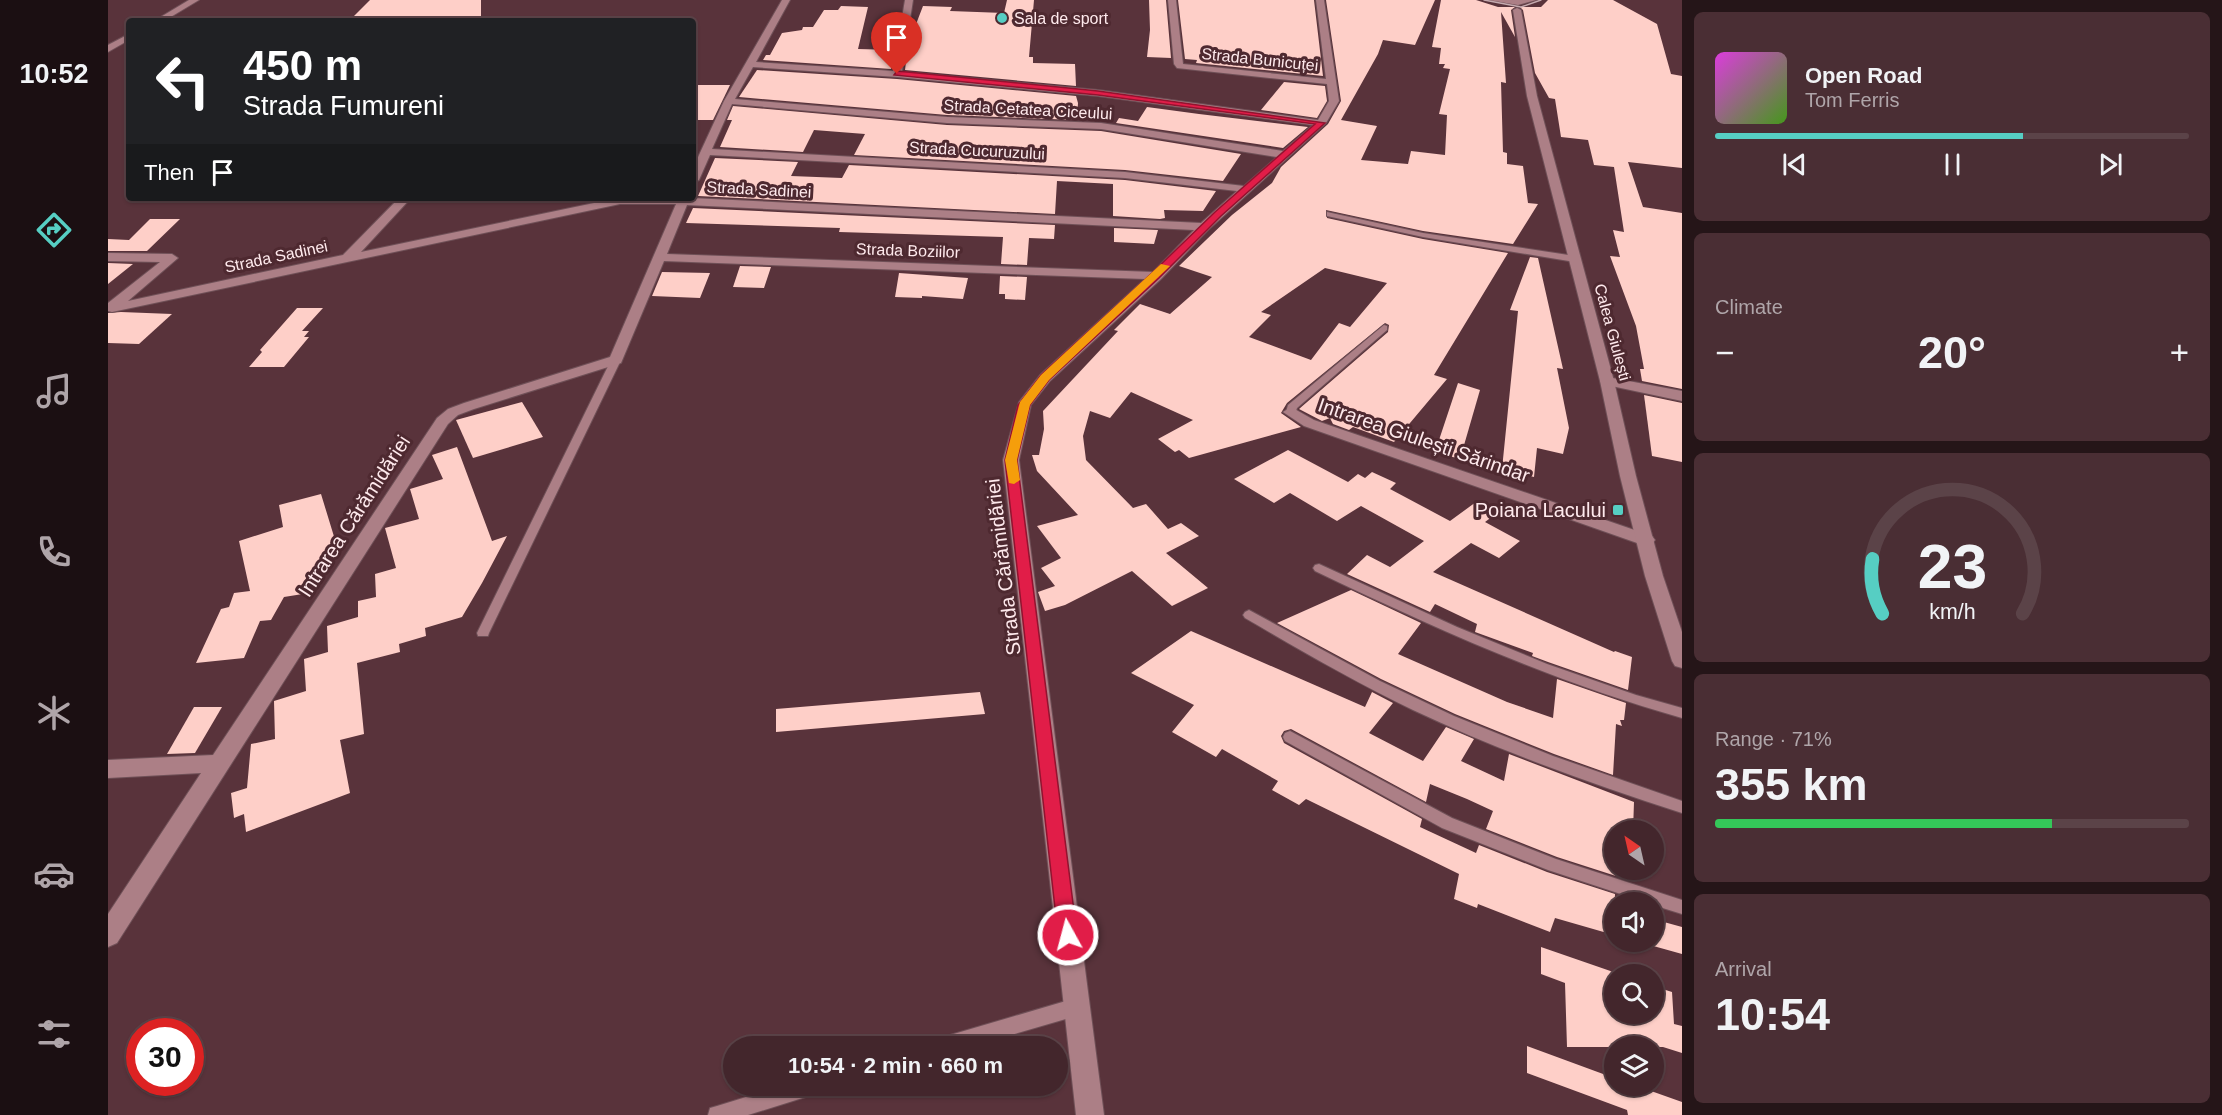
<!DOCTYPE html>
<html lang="en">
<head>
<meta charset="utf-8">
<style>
	body { margin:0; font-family:Arial,sans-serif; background:#4a2e34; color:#f1f3f6; height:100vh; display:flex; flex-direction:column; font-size:22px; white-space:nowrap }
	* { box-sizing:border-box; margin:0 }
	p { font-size:20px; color:#afa5a9 }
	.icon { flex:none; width:33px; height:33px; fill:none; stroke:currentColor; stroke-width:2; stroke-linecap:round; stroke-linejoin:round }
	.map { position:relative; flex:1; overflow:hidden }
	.details { display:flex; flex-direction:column; gap:12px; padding:12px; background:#251518; width:540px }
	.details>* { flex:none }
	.banner { position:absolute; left:18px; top:18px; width:570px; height:183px; border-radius:6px; box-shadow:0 2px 4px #0004,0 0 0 2px #5b4348; background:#202124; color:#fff; overflow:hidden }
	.needle { width:39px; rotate:326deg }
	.buttons { position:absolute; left:1496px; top:820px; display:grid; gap:12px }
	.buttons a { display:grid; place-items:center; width:60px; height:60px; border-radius:50%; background:#43262c; box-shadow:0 2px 4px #0004,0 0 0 2px #5b4348; font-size:30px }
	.speed { position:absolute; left:18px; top:1018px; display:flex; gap:12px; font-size:30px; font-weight:700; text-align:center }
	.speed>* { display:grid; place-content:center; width:78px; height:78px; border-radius:50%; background:#43262c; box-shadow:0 2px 4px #0004,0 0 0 2px #5b4348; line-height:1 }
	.speed .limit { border:9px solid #d22; background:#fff; color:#111 }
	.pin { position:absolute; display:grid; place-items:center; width:51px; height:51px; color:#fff; margin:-62px -26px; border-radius:50% 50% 50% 0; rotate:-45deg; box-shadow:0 0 6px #0007 }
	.pin .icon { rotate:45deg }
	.me { position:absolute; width:66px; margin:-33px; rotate:353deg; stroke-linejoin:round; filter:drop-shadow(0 0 4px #0008) }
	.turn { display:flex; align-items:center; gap:21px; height:126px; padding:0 18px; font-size:27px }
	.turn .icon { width:78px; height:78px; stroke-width:2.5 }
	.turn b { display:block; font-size:42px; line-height:51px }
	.then { display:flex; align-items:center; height:57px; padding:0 18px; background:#0003; gap:12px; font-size:22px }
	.big { font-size:45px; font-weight:600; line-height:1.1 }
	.details .card { flex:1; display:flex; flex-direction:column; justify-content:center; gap:9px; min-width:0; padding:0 21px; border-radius:9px; background:#4a2e34 }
	.details .dial { align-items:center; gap:0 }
	.dial svg { height:156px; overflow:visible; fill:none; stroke:#5b4348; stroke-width:7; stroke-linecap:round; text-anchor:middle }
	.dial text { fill:#f1f3f6; stroke:none }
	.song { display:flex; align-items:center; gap:18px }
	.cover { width:72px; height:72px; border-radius:9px; background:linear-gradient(135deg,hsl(300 70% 55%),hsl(100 70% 35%)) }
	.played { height:6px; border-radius:3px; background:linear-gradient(90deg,#56cec3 65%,#5b4348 65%) }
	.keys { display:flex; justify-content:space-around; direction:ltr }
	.heat { display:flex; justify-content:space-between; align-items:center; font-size:33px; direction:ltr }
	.charge { height:9px; border-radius:4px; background:linear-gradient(90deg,#34c759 71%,#5b4348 0) }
	.trip { position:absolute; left:615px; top:1036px; width:345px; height:60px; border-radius:30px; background:#43262c; box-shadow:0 2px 4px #0004,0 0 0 2px #5b4348; font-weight:600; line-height:60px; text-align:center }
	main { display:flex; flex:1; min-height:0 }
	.tabs { display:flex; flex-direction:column; width:108px; justify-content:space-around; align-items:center; background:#1b0f12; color:#afa5a9 }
	.tabs .icon { width:42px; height:42px }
	.tabs .selected { color:#56cec3 }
	.tabs b { font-size:27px; color:#f1f3f6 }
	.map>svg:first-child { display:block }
</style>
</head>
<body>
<main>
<nav class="tabs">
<b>10:52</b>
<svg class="icon selected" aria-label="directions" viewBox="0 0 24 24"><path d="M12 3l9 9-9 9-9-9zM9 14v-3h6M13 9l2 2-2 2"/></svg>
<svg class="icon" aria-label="music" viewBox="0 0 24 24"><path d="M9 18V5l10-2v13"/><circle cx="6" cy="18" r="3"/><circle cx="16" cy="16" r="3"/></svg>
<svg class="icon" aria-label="phone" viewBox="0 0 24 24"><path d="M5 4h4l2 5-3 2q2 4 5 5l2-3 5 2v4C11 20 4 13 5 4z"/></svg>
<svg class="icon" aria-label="climate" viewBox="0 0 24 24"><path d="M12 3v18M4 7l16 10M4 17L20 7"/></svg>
<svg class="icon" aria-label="car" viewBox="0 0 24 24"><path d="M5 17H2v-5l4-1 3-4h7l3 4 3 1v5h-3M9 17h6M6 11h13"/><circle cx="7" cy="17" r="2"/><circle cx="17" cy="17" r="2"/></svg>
<svg class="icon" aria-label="filters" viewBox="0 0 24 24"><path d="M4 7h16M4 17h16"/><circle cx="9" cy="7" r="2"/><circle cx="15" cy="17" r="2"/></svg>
</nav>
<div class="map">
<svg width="1574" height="1115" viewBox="0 0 1574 1115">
	<rect width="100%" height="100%" fill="#59333b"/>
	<!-- building -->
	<g fill="#fecfc8" fill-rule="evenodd">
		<polygon points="262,0 373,0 373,19 241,21"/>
		<polygon points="899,0 926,0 921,57 925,57 925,63 967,64 968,86 797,70 800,45 815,6 844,7 842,11 896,13"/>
		<polygon points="1041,0 1058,0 1063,58 1039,57 1042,30"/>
		<polygon points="1070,0 1206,0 1215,76 1088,63 1089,60 1077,59"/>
		<path d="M1218,0H1327L1307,45L1275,40L1270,54L1233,120L1269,126L1253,160L1300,164L1303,151L1337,155L1339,115L1331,114L1342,69L1335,68L1337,64H1331L1333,48L1324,47L1333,0H1368L1390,7H1407L1403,10L1407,37L1393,12L1398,83L1393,82L1395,152L1399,153V164L1415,166L1420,203L1430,204L1405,244L1315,231L1218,210L1219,218L1315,239L1400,253L1326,375L1339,379L1286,442L1245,427L1241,430L1225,424L1222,418L1214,421L1191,409L1280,332L1281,325L1277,323L1179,403L1173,413L1193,427L1081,458L1071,450L1067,452L1050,439L1085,420L1023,392L1002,418L982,411L975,436L978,460L1025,508L1038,504L1060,529L1073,523L1091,536L1058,553L1100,588L1064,606L1024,571L957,605L937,611L930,592L947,586L933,568L953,558L929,526L970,515L929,471L924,455H931L936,429L935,411L1010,331L1006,330L1032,304L1062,314L1104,277L1071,266L1124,215L1164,183L1173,167L1220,124L1233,101ZM1217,268L1279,283L1242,327L1231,323L1203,360L1141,337L1163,315L1153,312Z"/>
		<polygon points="1440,0 1505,0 1549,24 1563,74 1574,76 1574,168 1520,162 1535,207 1574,213 1574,389 1534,381 1532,369 1536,369 1528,326 1502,256 1512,257 1505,230 1516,232 1506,167 1486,165 1480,140 1453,137 1447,99 1441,98 1427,73 1415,10 1412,7 1433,7"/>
		<polygon points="733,6 760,7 750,49 786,50 783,69 655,60 658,55 662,55 674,33 694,30 695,27 705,27 716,10 730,10"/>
		<polygon points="649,70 789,79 968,96 970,103 969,120 839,115 631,97"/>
		<polygon points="1176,82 1217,86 1219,101 1209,118 1153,110"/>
		<polygon points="585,85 622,85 605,120 585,120"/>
		<polygon points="625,106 839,125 993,131 1133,154 1115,181 1017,170 746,155 757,134 706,130 695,152 612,147 624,120 619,120"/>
		<polygon points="1039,107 1091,114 1200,127 1175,148 1008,123 1011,118 1030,121"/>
		<polygon points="607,158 690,162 683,176 734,178 741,165 1017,180 1108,191 1095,211 1056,210 1057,218 1052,219 1005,216 1005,184 949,181 947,214 590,196"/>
		<polygon points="585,208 947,225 946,239 921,238 919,265 893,264 895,237 731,232 732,228 578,223"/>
		<polygon points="42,219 72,219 39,251 0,251 0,239 21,240"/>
		<polygon points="1006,228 1050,230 1046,244 1006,242"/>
		<polygon points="1422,257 1430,258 1455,369 1449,368 1461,428 1455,454 1429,448 1426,477 1394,469 1410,311 1402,310"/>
		<polygon points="0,263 25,264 0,284"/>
		<polygon points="632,266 663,267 656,288 625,287"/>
		<polygon points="554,272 602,273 592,298 544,296"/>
		<polygon points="791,273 860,278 855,299 814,296 814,298 787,297"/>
		<polygon points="892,276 919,277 917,300 897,299 897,294 891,294"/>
		<polygon points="189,308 215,308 194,331 201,331 196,337 201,337 176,367 141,367 154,352 152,350"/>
		<polygon points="13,312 64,314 31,344 0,343 0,313"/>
		<polygon points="1350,383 1372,390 1352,459 1327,452"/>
		<polygon points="1536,395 1574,403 1574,462 1544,456"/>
		<polygon points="414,402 435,437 365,458 348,420"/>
		<polygon points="349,447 384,541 399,536 374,583 354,617 317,628 318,636 291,644 292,652 249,663 256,734 232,740 242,793 138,832 136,814 126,818 123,793 139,788 143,744 167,739 166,701 198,691 196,659 220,652 219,626 250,617 250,601 268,597 267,574 288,568 277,528 311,519 302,489 335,479 324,455"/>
		<polygon points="1180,450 1240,482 1250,474 1257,478 1264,472 1288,483 1282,489 1342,521 1368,502 1389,513 1377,522 1412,541 1391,558 1363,543 1325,572 1506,652 1507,651 1524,657 1520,690 1440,662 1424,656 1425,653 1367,632 1369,624 1327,604 1322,612 1239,574 1259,555 1282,567 1316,541 1253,506 1229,521 1182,493 1166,503 1126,479"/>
		<polygon points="213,494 228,543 201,593 176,597 163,620 152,621 136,658 88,663 113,609 121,607 126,593 142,591 131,541 175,527 171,505"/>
		<polygon points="1243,590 1313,623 1290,654 1399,702 1445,718 1449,679 1518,703 1516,720 1512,720 1514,726 1508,724 1505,775 1446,754 1347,714 1273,679 1169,623"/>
		<polygon points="1083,631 1257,707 1264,692 1285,703 1261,733 1315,761 1338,727 1366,739 1353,761 1396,781 1401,754 1526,802 1525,831 1506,831 1508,876 1449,857 1378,829 1385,811 1359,799 1322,784 1318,802 1183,729 1176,731 1173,736 1176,743 1314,819 1312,827 1368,853 1371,845 1439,872 1507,894 1506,935 1447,918 1442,932 1370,904 1369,908 1346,899 1351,874 1198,799 1191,805 1164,790 1170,781 1114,749 1108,757 1064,732 1086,705 1023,673"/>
		<polygon points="872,692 877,714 668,732 668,709"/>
		<polygon points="86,707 114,707 87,753 59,754"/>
		<polygon points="1545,919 1574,927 1574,954 1531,942 1545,942"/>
		<polygon points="1433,947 1514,975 1506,975 1506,1014 1545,1014 1545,986 1564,992 1566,1024 1574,1026 1574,1053 1555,1047 1459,1047 1457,983 1433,974"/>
		<polygon points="1419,1046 1506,1078 1506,1086 1529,1086 1574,1102 1574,1115 1520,1115 1519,1110 1419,1073"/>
	</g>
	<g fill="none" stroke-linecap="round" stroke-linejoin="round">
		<defs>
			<g id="lane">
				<polygon points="1219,212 1315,233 1467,256 1471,259 1467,262 1315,237 1219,216"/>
				<polygon points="1276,325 1279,326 1279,330 1189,408 1187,414 1179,414 1178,412 1180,405"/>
				<polygon points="508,357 513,360 381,633 380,636 370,636 369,633 503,360"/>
				<path d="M1211,564L1349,627L1439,664L1528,695L1574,708V718C1446,682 1326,628 1207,571L1205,568L1207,565Z"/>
				<path d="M1141,610L1272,681L1346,716L1445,756L1574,801V813C1483,784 1392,751 1305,710C1247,682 1192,650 1137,618L1135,615L1137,612Z"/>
				<polygon points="1182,731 1344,818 1448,859 1574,900 1574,914 1545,905 1545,903 1540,903 1440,870 1334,828 1177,741 1175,737 1177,733"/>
				<polygon points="968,998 974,1001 977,1007 974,1013 968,1016 862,1047 823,1047 826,1041 832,1038"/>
				<polygon points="674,1086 713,1086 711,1093 704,1095 640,1115 600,1115 602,1108 609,1106"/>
			</g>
			<g id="street">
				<polygon points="81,0 91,0 56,21 46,21"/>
				<path d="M674,0H682L648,62L785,71L797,0H805L794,72L990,90L1210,120L1221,101L1219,84L1069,68L1066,64L1060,0H1068L1075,64L1218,79L1208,0H1216L1231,101L1218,123L1100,230L1053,279L942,381L923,405L911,460L996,1115H968L895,460L911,402L932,375L1037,279L556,261L513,363L366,409L350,415L340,424L9,943L0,947V914L93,773L0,778V760L105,755L329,418L340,409L356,403L502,357L568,204H512L4,312L0,311V303L52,262L0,261V253L64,254L70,258L20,301L235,255L291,198H303L253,252L510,198H583L1093,223L1129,191L1017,178L602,155L591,180L585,183V168L616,101ZM645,67L789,77L990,96L1205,125L1175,151L993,123L839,117L627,99ZM624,104L839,123L993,129L1169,157L1136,186L1017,172L604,149ZM579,205L1086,230L1045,272L559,254Z"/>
				<polygon points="21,34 21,40 0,52 0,45"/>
				<polygon points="1499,377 1574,391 1574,401 1494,384 1492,381 1494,378"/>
				<polygon points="1183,407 1206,420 1544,536 1547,540 1544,544 1532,544 1196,426 1175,412"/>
			</g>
			<g id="secondary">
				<polygon points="1381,0 1428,0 1410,5"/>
				<polygon points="1409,8 1413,10 1429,96 1506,381 1528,476 1555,576 1574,632 1574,668 1567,666 1564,661 1537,576 1512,476 1492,381 1419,96 1405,10"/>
			</g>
		</defs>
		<!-- lane casing -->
		<use href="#lane" stroke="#6f5057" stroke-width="2"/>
		<!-- street casing -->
		<use href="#street" stroke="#6f5057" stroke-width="2"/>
		<!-- secondary casing -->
		<use href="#secondary" stroke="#6f5057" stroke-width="2"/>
		<!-- lane -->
		<use href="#lane" fill="#ac7f86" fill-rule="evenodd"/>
		<!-- street -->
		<use href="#street" fill="#ac7f86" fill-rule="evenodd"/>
		<!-- secondary -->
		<use href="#secondary" fill="#ac7f86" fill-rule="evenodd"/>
		<!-- tram -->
		<polyline stroke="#c5aaaf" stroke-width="1.5" points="1376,0 1413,7 1433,0"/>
	</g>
	<!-- route -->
	<polygon fill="#e11d48" stroke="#92132f" stroke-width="1.5" points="789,71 990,91 1217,123 1113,216 1051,278 941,380 922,405 909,460 969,935 966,942 960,944 953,942 950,935 897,460 910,405 933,375 1044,273 1107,212 1207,124 990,95 786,75"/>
	<!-- slow -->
	<polygon fill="#f59e0b" points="1053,264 1062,266 941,380 922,405 909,460 912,480 906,484 901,483 897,460 912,402 933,375"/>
	<!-- markers -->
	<g fill="#56cec3" stroke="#4e2930" stroke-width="2">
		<circle cx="894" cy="18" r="6"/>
		<rect x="1504" y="504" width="12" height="12" rx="3"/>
	</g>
	<g text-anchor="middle" stroke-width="6" stroke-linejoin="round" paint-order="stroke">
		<!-- far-poi labels -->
		<g font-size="16" fill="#fee9ec" stroke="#4e2930" text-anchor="start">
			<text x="906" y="24">Sala de sport</text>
		</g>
		<!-- far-street labels -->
		<g font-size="16" fill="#fee9ec" stroke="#4e2930">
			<text transform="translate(1152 59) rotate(6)" y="6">Strada Bunicuței</text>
			<text transform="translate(920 109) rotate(3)" y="6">Strada Cetatea Ciceului</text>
			<text transform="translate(869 150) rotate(3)" y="6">Strada Cucuruzului</text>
			<text transform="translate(651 189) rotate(3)" y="6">Strada Sadinei</text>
			<text transform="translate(800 250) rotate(2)" y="6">Strada Boziilor</text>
			<text transform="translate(168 256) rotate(-12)" y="6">Strada Sadinei</text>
			<text transform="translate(1505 332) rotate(75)" y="6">Calea Giulești</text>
		</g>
		<!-- street labels -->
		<g font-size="20" fill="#fee9ec" stroke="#4e2930">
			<text transform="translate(1316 440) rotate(19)" y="7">Intrarea Giulești Sărindar</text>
			<text transform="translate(246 516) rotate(-57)" y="7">Intrarea Cărămidăriei</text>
			<text transform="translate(895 567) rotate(-97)" y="7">Strada Cărămidăriei</text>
		</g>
		<!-- poi labels -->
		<g font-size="20" fill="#fee9ec" stroke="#4e2930" text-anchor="end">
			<text x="1498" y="517">Poiana Lacului</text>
		</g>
	</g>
</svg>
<div class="buttons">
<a><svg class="needle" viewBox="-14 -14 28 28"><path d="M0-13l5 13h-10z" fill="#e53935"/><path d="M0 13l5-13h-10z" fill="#afa5a9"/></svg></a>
<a><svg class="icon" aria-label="sound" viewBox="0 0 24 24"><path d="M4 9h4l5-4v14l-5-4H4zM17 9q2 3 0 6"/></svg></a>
<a><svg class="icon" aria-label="search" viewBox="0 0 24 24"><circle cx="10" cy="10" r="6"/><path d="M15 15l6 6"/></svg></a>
<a><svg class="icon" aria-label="layers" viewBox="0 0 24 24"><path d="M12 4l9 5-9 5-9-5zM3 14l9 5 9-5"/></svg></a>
</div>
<div class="speed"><div class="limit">30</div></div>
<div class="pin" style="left:789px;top:74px;background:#d93025"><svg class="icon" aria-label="arrive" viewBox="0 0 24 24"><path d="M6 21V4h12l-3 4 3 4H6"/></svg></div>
<svg class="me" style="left:960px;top:935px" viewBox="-20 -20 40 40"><circle r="17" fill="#e11d48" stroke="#fff" stroke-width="3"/><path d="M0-11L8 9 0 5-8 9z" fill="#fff"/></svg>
<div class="trip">10:54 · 2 min · 660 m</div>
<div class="banner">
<div class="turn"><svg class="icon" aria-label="left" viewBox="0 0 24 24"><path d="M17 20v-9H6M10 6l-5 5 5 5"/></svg><div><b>450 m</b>Strada Fumureni</div></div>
<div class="then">Then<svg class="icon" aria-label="arrive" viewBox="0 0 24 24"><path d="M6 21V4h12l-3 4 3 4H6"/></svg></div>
</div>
</div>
<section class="details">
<div class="card">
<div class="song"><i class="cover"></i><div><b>Open Road</b><p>Tom Ferris</p></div></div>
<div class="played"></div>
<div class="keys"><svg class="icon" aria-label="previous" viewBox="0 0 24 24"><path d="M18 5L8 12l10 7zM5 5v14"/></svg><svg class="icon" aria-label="pause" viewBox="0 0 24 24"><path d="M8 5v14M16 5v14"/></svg><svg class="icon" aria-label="next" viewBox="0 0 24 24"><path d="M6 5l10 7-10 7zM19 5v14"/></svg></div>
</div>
<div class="card"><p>Climate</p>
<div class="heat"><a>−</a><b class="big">20°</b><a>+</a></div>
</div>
<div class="card dial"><svg viewBox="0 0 100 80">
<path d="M14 69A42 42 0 1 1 86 69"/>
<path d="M14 69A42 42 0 0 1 9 41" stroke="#56cec3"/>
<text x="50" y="56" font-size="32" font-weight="700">23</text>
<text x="50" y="72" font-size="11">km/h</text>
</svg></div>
<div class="card"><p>Range · 71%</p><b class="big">355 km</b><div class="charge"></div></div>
<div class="card"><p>Arrival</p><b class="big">10:54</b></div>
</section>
</main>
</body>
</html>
